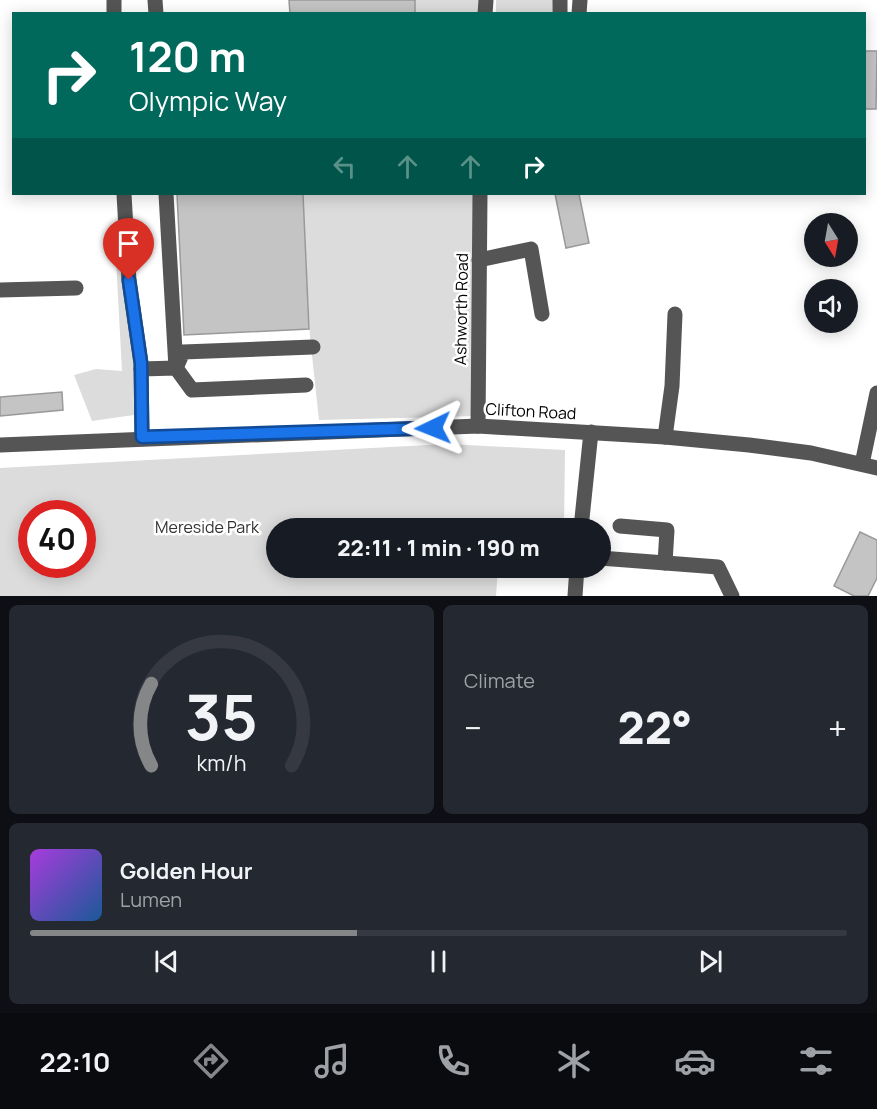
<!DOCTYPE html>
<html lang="en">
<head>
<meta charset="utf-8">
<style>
	body { margin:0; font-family:Manrope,sans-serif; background:#242831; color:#f1f3f6; height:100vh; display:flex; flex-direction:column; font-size:22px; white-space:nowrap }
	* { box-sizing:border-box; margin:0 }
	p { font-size:20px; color:#9ea1a6 }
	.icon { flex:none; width:33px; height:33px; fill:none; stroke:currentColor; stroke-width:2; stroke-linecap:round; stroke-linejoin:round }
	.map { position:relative; height:596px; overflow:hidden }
	.drawer { display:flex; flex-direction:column; gap:9px; padding:9px; background:#0d0f14; flex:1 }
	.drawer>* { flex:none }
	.hud { position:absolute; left:12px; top:12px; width:854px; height:183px; border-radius:0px; box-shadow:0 3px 15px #0003; background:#00695c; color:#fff; overflow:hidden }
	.needle { width:39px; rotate:169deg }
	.fabs { position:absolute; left:804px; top:213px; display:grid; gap:12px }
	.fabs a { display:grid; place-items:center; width:54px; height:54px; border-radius:50%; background:#171b24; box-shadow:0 3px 15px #0003; font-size:30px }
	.speed { position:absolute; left:18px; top:500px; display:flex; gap:12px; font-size:30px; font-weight:700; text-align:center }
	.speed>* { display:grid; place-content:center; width:78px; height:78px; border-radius:50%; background:#171b24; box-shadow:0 3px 15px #0003; line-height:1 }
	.speed .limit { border:9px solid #d22; background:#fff; color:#111 }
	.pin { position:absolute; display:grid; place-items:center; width:51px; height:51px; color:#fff; margin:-62px -26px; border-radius:50% 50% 50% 0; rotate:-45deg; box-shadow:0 0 6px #0007 }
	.pin .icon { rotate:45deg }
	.me { position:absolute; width:66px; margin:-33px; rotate:268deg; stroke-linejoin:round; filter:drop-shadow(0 0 4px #0008) }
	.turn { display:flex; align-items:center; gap:21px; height:126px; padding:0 18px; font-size:27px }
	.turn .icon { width:78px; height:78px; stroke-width:2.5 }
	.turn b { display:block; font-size:42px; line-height:51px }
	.lanes { display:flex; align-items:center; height:57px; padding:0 18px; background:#0003; justify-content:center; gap:30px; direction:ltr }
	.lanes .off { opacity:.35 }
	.big { font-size:45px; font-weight:800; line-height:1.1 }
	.drawer .widget { flex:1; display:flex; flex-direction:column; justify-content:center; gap:9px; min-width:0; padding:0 21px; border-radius:9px; background:#242831 }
	.drawer .dial { align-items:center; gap:0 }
	.dial svg { height:156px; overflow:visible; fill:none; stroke:#363941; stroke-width:7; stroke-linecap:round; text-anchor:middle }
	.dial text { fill:#f1f3f6; stroke:none }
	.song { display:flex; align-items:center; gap:18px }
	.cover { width:72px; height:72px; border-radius:9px; background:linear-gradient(135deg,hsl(280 70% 55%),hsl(210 70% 35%)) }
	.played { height:6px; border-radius:3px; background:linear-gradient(90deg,#858687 40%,#363941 40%) }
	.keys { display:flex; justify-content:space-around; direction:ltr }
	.heat { display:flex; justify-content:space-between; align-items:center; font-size:33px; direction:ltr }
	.drawer .tiles { flex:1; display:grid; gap:9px; grid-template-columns:1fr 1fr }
	.widget:last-child { grid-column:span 2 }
	.trip { position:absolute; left:266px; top:518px; width:345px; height:60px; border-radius:30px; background:#171b24; box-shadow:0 3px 15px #0003; font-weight:800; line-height:60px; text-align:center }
	.tab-bar { display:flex; height:96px; justify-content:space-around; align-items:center; background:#090b0e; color:#9ea1a6 }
	.tab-bar .icon { width:42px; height:42px }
	.tab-bar .current { color:#858687 }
	.tab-bar b { font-size:27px; color:#f1f3f6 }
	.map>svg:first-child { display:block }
</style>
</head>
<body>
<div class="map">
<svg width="877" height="596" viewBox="0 0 877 596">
	<rect width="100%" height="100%" fill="#fff"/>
	<!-- green -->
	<g fill="#dcdcdc" fill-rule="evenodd">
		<polygon points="415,0 486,0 485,13 415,13"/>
		<polygon points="496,0 553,0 552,13 496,14"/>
		<polygon points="303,194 480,194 478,416 319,420 310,337"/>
		<polygon points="123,259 133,345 134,415 92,421 74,375 96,369 122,371 116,260"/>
		<path d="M447,444L565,450L564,528L501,522V528H276V567H498L496,596H0V468ZM32,513H82V564H32Z"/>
	</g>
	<!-- building -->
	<g fill="#c4c4c4" stroke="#999" stroke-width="1.5">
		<polygon points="289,0 415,0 415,14 290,14"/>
		<polygon points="864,51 877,51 876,109 864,109"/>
		<polygon points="177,194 303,194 309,329 184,335"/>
		<polygon points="555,194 579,194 589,243 566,248"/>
		<polygon points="62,392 63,410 0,416 0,397"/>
		<polygon points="860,532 877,540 877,578 868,596 854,596 834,586"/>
	</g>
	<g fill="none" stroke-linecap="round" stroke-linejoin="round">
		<!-- minor -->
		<g stroke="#555" stroke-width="15">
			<polyline points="114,0 114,14"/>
			<polyline points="155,0 156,14"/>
			<polyline points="485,14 486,0"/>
			<polyline points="560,14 560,0"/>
			<polyline points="579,14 580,0"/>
			<polyline points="124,194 129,281 141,363 142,437"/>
			<polyline points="166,194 176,368"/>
			<polyline points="479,260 531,249 542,314"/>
			<polyline points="0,290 76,288"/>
			<polyline points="176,368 183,352 313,347"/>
			<polyline points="141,369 176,368 192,390 306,385"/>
			<polyline points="478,426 480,194"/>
			<polyline points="665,437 672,386 675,314"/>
			<polyline points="0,445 478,426 665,437 749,445 811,453 877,468"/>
			<polyline points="862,464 877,393"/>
			<polyline points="620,526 667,530 665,563"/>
			<polyline points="581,528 591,432"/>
			<polyline points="600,558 718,567 732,596"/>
			<polyline points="575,596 577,567"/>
		</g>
	</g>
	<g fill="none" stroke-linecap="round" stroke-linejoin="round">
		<defs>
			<polyline id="route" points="129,280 141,363 142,437 433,428"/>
		</defs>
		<!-- route casing -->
		<use href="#route" stroke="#114b97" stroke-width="15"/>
		<!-- route -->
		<use href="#route" stroke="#1a73e8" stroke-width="10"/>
	</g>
	<g text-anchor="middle" stroke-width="5" stroke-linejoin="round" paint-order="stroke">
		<!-- street labels -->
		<g font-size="16" fill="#000" stroke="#fff">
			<text transform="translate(461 309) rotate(-89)" y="6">Ashworth Road</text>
			<text transform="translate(531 411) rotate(3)" y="6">Clifton Road</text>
		</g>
		<!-- park labels -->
		<g font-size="16" fill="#333" stroke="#fff">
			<text x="207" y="533">Mereside Park</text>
		</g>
	</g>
</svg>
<div class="fabs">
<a><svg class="needle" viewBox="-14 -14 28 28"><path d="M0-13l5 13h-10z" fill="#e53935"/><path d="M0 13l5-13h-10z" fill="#9ea1a6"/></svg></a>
<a><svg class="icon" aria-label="sound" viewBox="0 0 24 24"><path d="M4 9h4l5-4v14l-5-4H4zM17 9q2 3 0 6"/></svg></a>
</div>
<div class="speed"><div class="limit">40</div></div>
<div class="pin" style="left:129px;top:280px;background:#d93025"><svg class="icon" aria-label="arrive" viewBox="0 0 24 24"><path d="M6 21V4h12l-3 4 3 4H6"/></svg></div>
<svg class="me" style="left:433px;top:428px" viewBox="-20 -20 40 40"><path d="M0-17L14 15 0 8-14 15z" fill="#1a73e8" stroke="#fff" stroke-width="4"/></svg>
<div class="trip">22:11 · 1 min · 190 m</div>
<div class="hud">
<div class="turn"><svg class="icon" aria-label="right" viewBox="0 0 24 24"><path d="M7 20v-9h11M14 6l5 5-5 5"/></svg><div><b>120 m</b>Olympic Way</div></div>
<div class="lanes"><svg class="icon off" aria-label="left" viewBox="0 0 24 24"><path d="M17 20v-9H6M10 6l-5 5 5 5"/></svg><svg class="icon off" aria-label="ahead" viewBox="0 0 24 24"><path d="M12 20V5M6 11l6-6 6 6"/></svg><svg class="icon off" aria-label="ahead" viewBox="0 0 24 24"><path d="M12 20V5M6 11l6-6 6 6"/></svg><svg class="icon" aria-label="right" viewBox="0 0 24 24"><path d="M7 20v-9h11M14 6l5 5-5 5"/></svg></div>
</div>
</div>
<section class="drawer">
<div class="tiles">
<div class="widget dial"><svg viewBox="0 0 100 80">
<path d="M14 69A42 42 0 1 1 86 69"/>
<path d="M14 69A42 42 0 0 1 14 27" stroke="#858687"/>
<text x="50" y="56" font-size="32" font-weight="700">35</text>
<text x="50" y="72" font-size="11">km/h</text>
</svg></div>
<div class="widget"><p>Climate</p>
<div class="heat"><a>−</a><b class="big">22°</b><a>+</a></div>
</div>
<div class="widget">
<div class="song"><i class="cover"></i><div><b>Golden Hour</b><p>Lumen</p></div></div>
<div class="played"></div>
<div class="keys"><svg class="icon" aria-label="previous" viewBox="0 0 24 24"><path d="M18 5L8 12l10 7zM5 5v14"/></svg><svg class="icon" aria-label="pause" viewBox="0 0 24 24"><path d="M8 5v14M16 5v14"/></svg><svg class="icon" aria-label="next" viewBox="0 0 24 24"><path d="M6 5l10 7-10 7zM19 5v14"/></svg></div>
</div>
</div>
</section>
<nav class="tab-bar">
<b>22:10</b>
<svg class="icon current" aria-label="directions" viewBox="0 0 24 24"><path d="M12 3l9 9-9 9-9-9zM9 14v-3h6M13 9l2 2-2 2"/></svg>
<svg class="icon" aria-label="music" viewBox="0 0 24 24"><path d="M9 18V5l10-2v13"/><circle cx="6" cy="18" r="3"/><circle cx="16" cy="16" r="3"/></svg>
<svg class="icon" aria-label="phone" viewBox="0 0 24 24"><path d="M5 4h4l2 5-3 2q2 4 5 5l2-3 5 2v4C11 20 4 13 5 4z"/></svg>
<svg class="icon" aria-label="climate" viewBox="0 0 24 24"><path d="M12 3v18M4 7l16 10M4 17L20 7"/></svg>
<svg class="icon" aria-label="car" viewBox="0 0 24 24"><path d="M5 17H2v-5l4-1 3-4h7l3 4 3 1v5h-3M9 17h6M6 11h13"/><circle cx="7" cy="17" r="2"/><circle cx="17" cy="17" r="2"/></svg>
<svg class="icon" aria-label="filters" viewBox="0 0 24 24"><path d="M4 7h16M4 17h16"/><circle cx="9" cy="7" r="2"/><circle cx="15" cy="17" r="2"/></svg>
</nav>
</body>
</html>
